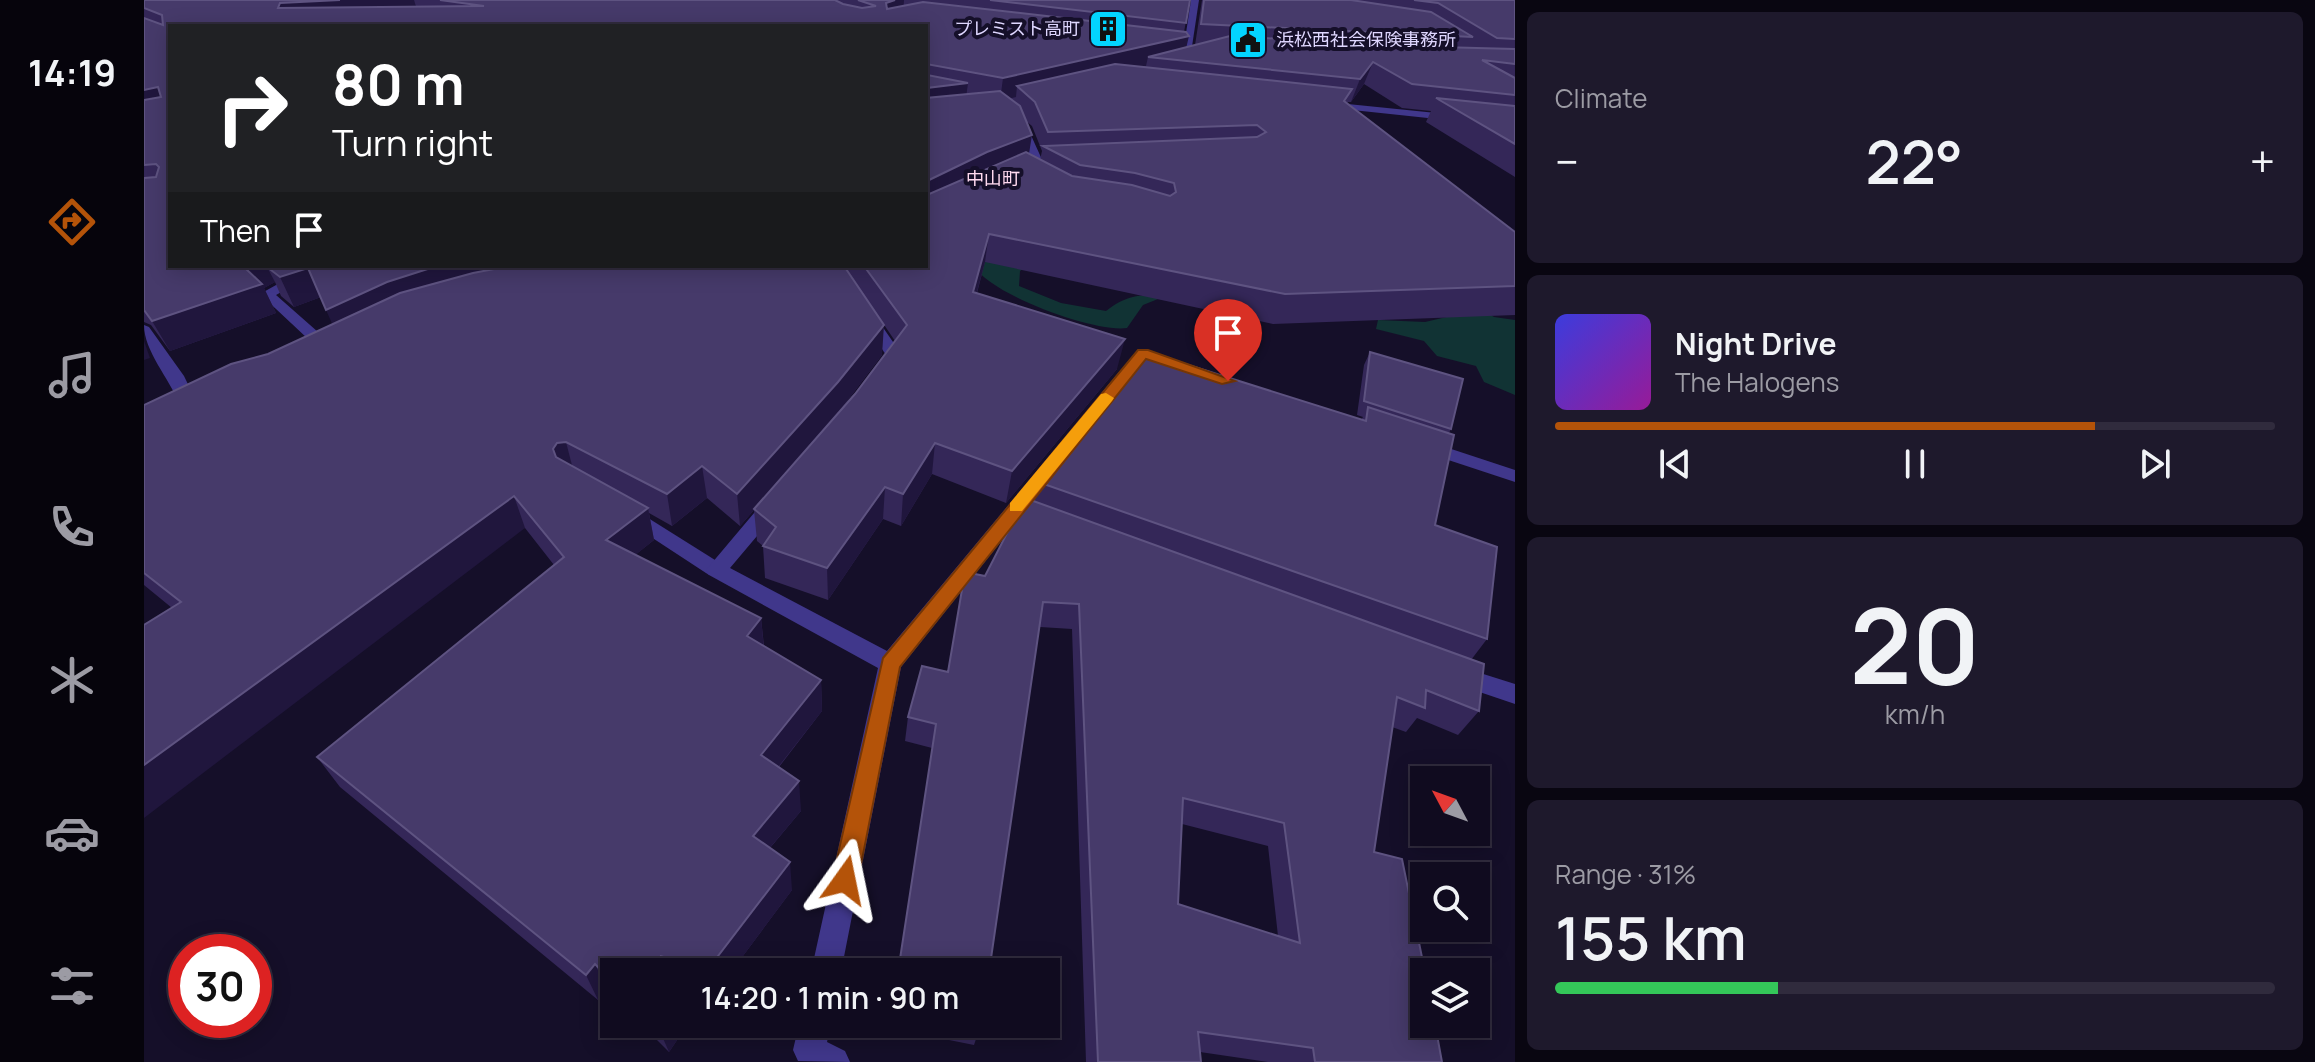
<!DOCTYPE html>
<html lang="en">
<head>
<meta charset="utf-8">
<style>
	body { margin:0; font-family:Manrope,"Noto Sans JP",sans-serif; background:#1e192c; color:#f1f3f6; height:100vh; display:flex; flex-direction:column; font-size:30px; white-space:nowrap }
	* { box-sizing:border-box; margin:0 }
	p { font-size:26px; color:#9c9ba4 }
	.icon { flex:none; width:44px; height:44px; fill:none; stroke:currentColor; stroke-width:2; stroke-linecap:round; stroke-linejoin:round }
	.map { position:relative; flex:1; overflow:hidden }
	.drawer { display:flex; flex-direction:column; gap:12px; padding:12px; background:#090611; width:800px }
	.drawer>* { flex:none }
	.banner { position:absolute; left:24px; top:24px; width:760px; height:244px; border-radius:0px; box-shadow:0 4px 20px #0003,0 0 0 2px #302b3d; background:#202124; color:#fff; overflow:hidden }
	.needle { width:52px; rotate:311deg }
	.controls { position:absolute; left:1266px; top:766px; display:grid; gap:16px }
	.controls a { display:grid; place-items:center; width:80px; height:80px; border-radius:0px; background:#100b1f; box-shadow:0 4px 20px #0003,0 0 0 2px #302b3d; font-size:40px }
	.speed { position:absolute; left:24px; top:934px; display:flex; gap:16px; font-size:40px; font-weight:700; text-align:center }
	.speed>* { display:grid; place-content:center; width:104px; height:104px; border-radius:50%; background:#100b1f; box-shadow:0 4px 20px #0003,0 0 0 2px #302b3d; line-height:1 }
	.speed .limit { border:12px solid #d22; background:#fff; color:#111 }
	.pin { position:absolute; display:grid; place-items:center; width:68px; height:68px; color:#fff; margin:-82px -34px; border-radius:50% 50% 50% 0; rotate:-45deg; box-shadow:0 0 8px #0007 }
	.pin .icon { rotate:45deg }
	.me { position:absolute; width:88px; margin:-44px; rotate:12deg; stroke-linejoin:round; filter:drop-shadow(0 0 6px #0008) }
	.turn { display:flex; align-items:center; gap:28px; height:168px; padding:0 32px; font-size:36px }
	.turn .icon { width:104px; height:104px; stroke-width:2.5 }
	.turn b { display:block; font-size:56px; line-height:68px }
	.then { display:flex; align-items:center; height:76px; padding:0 32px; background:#0003; gap:16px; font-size:30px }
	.big { font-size:60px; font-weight:600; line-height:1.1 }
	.drawer .card { flex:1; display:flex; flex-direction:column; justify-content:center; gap:12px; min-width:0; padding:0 28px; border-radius:12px; background:#1e192c }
	.drawer .dial { align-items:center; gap:0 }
	.dial b { font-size:104px; line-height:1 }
	.song { display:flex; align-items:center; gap:24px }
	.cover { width:96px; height:96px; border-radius:12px; background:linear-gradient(135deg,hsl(240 70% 55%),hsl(300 70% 35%)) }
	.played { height:8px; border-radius:4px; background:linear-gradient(90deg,#b45309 75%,#302b3d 75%) }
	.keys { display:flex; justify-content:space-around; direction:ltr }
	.heat { display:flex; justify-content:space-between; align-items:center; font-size:44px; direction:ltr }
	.charge { height:12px; border-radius:6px; background:linear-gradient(90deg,#34c759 31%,#302b3d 0) }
	.trip { position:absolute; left:456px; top:958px; width:460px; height:80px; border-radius:0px; background:#100b1f; box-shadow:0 4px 20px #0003,0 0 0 2px #302b3d; font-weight:600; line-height:80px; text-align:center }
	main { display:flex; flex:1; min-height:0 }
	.menu { display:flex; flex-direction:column; width:144px; justify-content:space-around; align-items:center; background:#06040c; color:#9c9ba4 }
	.menu .icon { width:56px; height:56px }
	.menu .active { color:#b45309 }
	.menu b { font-size:36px; color:#f1f3f6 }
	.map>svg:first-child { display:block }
</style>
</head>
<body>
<main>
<nav class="menu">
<b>14:19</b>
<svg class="icon active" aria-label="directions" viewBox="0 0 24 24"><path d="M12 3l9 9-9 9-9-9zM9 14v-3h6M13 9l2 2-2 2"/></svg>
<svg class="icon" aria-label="music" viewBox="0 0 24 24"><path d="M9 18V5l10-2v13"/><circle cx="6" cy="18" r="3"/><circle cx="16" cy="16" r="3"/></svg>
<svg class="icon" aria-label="phone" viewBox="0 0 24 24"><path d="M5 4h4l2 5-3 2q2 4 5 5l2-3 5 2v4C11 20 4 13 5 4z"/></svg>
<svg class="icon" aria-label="climate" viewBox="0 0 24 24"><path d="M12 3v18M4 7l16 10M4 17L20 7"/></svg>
<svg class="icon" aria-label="car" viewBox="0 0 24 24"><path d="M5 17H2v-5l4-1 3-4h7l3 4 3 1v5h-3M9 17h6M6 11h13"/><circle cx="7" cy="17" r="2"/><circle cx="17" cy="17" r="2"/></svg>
<svg class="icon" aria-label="filters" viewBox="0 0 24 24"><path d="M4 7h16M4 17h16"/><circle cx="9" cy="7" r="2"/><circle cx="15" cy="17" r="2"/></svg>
</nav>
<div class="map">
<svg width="1371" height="1062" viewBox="0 0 1371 1062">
	<rect width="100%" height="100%" fill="#150f29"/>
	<!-- green -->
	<g fill="#113334">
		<path d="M849,242L885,264L876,271L875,286L917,303L962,311C982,295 998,294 1024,295L999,305L983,328C951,333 847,295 830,266Z"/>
		<polygon points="1337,309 1350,317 1371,320 1371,395 1340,382 1332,366 1293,356 1280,341 1232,329 1234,320 1281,322"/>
	</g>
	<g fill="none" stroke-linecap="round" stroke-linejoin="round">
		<!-- service -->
		<polygon fill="#40378b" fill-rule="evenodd" points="485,506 579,565 582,570 579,575 565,575 478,518 475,513 478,508"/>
		<!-- minor -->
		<g fill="#40378b" fill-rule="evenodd">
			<polygon points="1047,0 1055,0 1047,53 1043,56 1039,53"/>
			<polygon points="1184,102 1312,115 1317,118 1312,121 1180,107"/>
			<polygon points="876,119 881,122 900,164 877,174 871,171 888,163 871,122"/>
			<polygon points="166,266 184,266 132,295 191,347 193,350 185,355 179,353 116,294"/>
			<polygon points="724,311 729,313 758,355 746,372 734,372 732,369 742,355 716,316"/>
			<path d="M0,325L5,327L40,376L53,403L50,407H38L35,403C25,378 0,351 0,325Z"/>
			<polygon points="981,370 987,372 987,378 757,667 697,972 667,972 734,668 565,575 562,570 621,500 635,500 638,505 635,510 586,568 743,651 975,372"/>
			<polygon points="1280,440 1371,470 1371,482 1274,450 1271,446 1274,442"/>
			<polygon points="1314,666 1371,684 1371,704 1306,682 1302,675 1306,668"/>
			<polygon points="655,1024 687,1024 683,1042 701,1051 706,1062 654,1061 649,1050"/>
		</g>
	</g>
	<!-- wall -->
	<g fill="#342758" fill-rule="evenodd">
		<path d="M0,0H1046L1040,32L1042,47L1051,45L1058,0H1371V177L1282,122L1287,111L1258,108L1220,84L1207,102H1204L1203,103L1371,232V315L1129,324L841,262L833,293L973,369L862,503L788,474L757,526L739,519L684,600L621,578L619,546L613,541L610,510L596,526L563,498L528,526L505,513L510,540L491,555L617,618L620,646L677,680L678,711L635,767L657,811L626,848L648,890L587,972H470V997L463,989L454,1000L196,787L173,757L410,565L381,528L28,608L0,585V405L124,354L189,324L177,297L150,307L137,296L131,282L120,288L132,313L26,351L7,325L0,322ZM782,26V266H26ZM882,121L888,126L898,151L896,160L885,153ZM726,304L751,341L711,394L694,413L738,355Z"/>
		<path d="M1226,352L1307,429L1305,433L1291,525L1343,639L1327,660L1335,711L1314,735L1273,718L1262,732L1248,727L1230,852L1298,1062H1124L1056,1052L1057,1062H942L928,629L896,627L788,748L761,741L764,717L804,672L841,576L890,501L894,482L1217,420L1219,417L1213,415L1220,365ZM1038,824L1124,846L1134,936L1034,904Z"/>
		<polygon points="497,1024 544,1024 525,1052"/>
		<polygon points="746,1024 837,1024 830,1045 745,1028"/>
	</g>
	<!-- shaded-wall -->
	<g fill="#20163d">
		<polygon points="196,0 270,0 275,16 134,8 136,3"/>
		<polygon points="751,0 760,0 759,17 741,23 742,3"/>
		<polygon points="1045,36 1040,57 1004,57 1002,66 883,94 873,86 872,97 856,101 859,78"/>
		<polygon points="1229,62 1220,84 1207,102 1216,79"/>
		<polygon points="824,83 821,106 782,111 783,88"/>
		<polygon points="14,87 26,110 0,116 0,90"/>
		<polygon points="888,135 884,160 782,207 783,181 843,152"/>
		<polygon points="845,234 841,262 825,321 829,292"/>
		<polygon points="100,266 161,266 164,268 177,297 150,307 136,277 123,267 131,282 120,288 132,313 26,351 8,321"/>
		<polygon points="293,266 392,266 195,339 182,310 243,282"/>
		<polygon points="740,325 738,355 694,413 596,526 593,494"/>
		<polygon points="981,339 973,369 862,503 868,471"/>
		<polygon points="0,341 6,358 0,360"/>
		<polygon points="422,442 430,473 421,475 409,449 413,443"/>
		<polygon points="791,443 788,474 757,526 759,494"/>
		<polygon points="558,466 563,498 528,526 523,494"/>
		<polygon points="741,487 739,519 684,600 683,568"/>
		<polygon points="370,496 381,528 0,818 0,765"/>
		<polygon points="504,508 510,540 470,572 462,540"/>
		<polygon points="617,618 620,650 603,636"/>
		<polygon points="677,680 678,711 620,785 617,755"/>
		<polygon points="655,781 657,811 612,864 609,836"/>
		<polygon points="646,862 648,890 587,972 564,972 564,969"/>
		<polygon points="451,964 463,989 454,1000 442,975"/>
		<polygon points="519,1024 544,1024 525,1052 515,1029"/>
	</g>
	<!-- building -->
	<g fill="#463a6a" stroke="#5e5381" stroke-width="2" fill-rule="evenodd">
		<polygon points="0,0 196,0 136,3 134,8 340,6 296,0 691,0 699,4 718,8 732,6 714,0 751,0 742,3 743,9 779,2 1042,32 1045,36 859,78 782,64 782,26 26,26 26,266 100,266 100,267 118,284 8,321 0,310 0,178 12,177 15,167 12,164 0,165 0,100 17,97 14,87 0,90 0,18 19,25 18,15 0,8"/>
		<polygon points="846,0 1046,0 1042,23"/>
		<polygon points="1060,0 1207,0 1287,12 1329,37 1057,24"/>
		<polygon points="1270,0 1371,0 1371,39 1353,38 1294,3"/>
		<polygon points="1086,36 1257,46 1371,49 1371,64 1338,60 1371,78 1371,95 1268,84 1229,62 1216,79 1004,57"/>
		<polygon points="971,64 1208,89 1200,101 1371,232 1371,286 1141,294 845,234 829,292 981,339 868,471 791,443 759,494 741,487 683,568 619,546 632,527 610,509 711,394 763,325 720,266 782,266 782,98 856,91 876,106 888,135 843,152 783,181 783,195 882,152 928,176 988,185 1026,196 1032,192 1030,183 991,173 936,165 899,146 1113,137 1122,132 1113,125 904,132 891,102 873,86"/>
		<polygon points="782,67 783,75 824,83 783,88 782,96"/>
		<polygon points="1292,98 1371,106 1371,144"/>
		<polygon points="125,266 293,266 243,282 182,310 164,268 136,277 123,267"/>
		<polygon points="366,266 700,266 740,325 694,382 593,494 558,466 523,494 422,442 413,443 409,449 412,457 504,508 462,540 617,618 603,636 677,680 617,755 655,781 609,836 646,862 564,969 516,956 535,972 470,972 470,984 451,964 442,975 173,757 420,557 370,496 0,765 0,625 37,602 0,573 0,405 87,364 124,354 256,293 329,273"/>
		<polygon points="1000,351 1222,421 1224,407 1310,435 1291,525 1353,547 1343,639 894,482"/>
		<polygon points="1226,352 1319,379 1307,429 1220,401"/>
		<path d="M881,498L1340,664L1335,711L1282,690L1281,708L1253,697L1230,852L1258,859L1281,972L1280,1024H1291L1298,1062H1171L1169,1048L1054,1032L1057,1062H954L935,604L899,602L845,972H754L792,724L764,717L778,666L804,672L821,572L841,576ZM1039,798L1140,823L1156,943L1034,904Z"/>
		<polygon points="510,1024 519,1024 515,1029"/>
		<polygon points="821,1024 837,1024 837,1027"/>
	</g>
	<!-- route -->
	<polygon fill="#b45309" stroke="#753606" stroke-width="2" points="994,350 1004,350 1091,381 1078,384 1002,359 756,667 714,880 710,888 701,892 692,888 688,880 739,658"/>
	<!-- slow -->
	<polygon fill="#f59e0b" points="962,393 970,398 968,401 878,511 866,511 866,503 957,394"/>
	<!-- icons -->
	<defs>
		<symbol id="building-square" viewBox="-11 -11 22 22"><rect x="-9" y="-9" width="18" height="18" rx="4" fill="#03d4ff" stroke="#150f29"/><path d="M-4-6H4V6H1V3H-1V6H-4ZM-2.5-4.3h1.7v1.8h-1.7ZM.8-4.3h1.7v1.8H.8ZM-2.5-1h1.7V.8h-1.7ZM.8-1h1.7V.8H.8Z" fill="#111"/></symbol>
		<symbol id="civic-square" viewBox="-11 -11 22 22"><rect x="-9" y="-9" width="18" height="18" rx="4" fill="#03d4ff" stroke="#150f29"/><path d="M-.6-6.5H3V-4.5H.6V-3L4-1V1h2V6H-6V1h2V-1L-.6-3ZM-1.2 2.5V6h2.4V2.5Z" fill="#111"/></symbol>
	</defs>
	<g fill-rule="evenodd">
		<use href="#building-square" x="942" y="7" width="44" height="44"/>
		<use href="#civic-square" x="1082" y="18" width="44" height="44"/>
	</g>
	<g text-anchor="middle" stroke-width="8" stroke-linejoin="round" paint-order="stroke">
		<!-- far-poi labels -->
		<g font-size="18" fill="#dfd7ff" stroke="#150f29" text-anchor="end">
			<text x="936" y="35">プレミスト高町</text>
			<text x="1132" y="46" text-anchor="start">浜松西社会保険事務所</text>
		</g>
		<!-- far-neighbourhood labels -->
		<g font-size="18" fill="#ffd9ef" stroke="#150f29">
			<text x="849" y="185">中山町</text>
		</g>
	</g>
</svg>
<div class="controls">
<a><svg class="needle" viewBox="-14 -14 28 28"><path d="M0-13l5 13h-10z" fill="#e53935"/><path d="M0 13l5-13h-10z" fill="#9c9ba4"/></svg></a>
<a><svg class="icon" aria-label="search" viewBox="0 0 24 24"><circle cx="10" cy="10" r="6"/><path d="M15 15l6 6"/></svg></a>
<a><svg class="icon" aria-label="layers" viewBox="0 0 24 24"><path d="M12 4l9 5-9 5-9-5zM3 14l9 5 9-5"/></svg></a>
</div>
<div class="speed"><div class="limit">30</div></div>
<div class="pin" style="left:1084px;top:381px;background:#d93025"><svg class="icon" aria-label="arrive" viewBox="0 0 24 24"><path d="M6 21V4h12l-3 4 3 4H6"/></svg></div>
<svg class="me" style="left:701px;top:880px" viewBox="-20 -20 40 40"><path d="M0-17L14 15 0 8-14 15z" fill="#b45309" stroke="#fff" stroke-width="4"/></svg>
<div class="trip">14:20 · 1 min · 90 m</div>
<div class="banner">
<div class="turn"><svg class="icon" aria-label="right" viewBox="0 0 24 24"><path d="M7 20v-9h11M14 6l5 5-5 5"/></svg><div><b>80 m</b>Turn right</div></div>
<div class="then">Then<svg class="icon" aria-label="arrive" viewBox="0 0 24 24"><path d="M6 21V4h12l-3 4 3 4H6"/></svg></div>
</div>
</div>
<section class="drawer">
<div class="card"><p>Climate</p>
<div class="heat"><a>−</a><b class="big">22°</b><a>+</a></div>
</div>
<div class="card">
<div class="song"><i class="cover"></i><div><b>Night Drive</b><p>The Halogens</p></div></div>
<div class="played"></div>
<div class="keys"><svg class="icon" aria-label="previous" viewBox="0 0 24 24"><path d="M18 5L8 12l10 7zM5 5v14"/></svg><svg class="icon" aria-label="pause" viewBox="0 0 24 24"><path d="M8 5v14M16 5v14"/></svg><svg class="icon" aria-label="next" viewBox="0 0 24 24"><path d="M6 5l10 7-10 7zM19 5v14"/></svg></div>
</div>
<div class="card dial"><b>20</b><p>km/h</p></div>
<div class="card"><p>Range · 31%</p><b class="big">155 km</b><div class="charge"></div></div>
</section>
</main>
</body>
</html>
